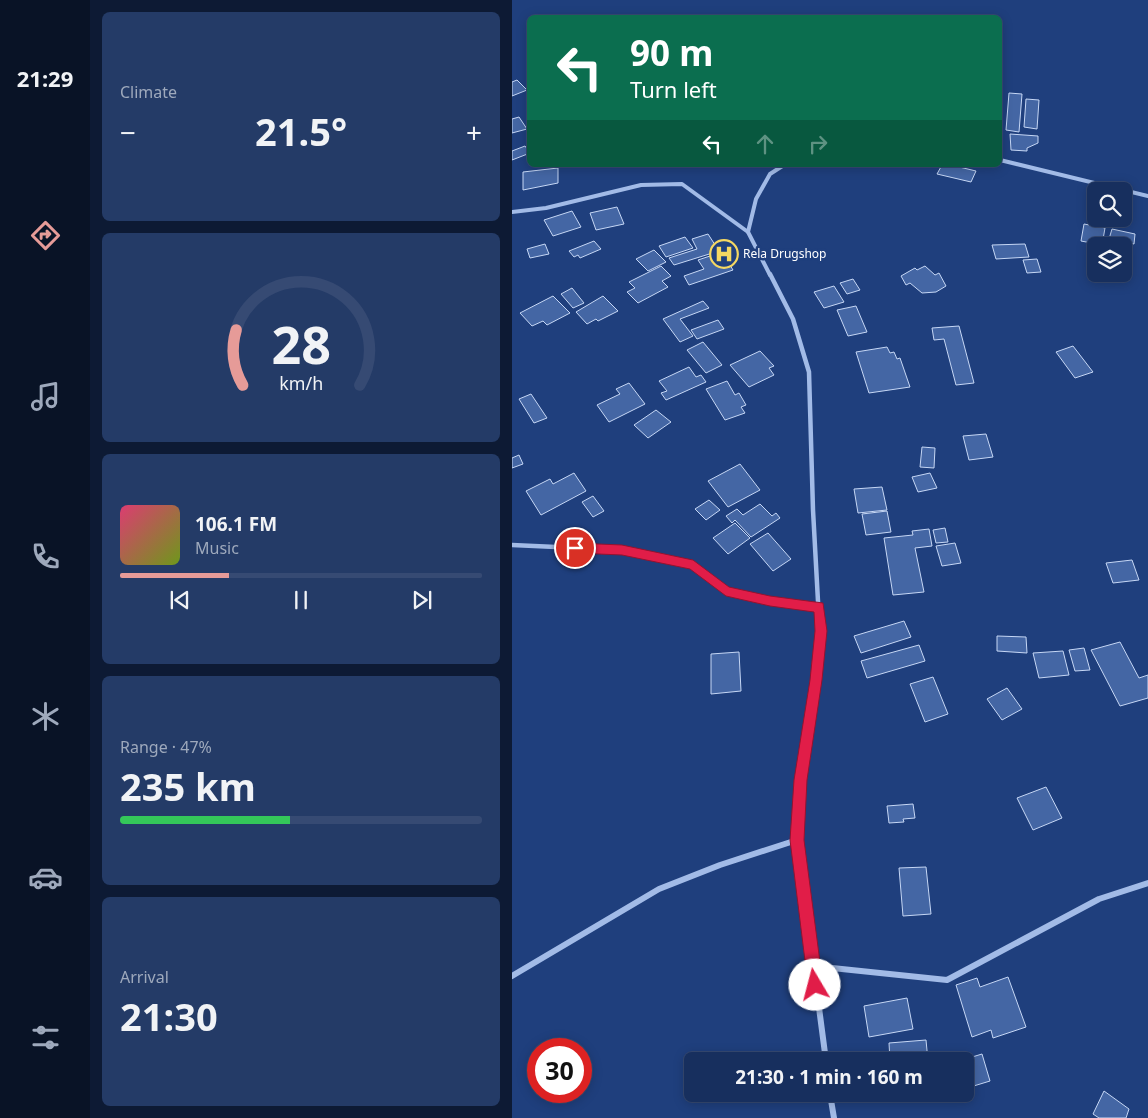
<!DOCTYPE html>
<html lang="en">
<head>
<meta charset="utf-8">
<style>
	body { margin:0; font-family:"Noto Sans",sans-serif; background:#243b67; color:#f1f3f6; height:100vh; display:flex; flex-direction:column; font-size:19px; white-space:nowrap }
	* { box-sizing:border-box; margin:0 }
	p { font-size:16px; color:#9ea9bc }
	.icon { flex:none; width:28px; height:28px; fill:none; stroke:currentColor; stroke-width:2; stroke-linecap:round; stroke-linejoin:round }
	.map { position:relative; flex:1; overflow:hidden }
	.side { display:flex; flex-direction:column; gap:12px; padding:12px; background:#0d1a34; width:422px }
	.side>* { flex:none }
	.banner { position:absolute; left:15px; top:15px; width:475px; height:152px; border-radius:8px; box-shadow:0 2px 12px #0003,0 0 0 1px #364a73; background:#0b6e4f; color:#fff; overflow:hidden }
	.buttons { position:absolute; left:575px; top:182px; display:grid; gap:10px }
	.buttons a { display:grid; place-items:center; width:45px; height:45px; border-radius:8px; background:#172f5e; box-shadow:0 2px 12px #0003,0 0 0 1px #364a73; font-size:25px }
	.speed { position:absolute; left:15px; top:1038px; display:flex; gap:10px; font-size:25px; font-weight:700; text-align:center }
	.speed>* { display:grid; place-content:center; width:65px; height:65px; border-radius:50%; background:#172f5e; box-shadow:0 2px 12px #0003,0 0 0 1px #364a73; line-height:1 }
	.speed .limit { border:8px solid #d22; background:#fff; color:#111 }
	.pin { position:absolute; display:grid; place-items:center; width:42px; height:42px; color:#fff; margin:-21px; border:2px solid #fff; border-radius:50%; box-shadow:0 1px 5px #0007 }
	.me { position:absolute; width:55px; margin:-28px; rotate:352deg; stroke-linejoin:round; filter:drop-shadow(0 0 4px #0008) }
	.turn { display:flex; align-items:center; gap:18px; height:105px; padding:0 20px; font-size:22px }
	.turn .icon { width:65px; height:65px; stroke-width:2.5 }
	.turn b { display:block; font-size:35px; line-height:42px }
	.lanes { display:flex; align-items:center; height:48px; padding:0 20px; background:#0003; justify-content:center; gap:25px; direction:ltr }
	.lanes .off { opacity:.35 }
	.big { font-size:38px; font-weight:700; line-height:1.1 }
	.side .widget { flex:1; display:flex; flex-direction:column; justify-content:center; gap:8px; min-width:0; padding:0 18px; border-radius:8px; background:#243b67 }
	.side .dial { align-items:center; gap:0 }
	.dial svg { height:130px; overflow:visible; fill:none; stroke:#364a73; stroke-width:7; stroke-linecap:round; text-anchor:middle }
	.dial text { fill:#f1f3f6; stroke:none }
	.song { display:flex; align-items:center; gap:15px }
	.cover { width:60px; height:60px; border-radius:8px; background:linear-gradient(135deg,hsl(340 70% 55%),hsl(80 70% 35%)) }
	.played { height:5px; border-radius:2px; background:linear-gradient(90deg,#e69b98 30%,#364a73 30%) }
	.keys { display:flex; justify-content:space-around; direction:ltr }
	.heat { display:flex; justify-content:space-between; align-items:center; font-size:28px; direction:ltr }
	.charge { height:8px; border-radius:4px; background:linear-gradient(90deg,#34c759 47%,#364a73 0) }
	.trip { position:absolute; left:172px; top:1052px; width:290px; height:50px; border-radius:8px; background:#172f5e; box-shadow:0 2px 12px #0003,0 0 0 1px #364a73; font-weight:700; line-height:50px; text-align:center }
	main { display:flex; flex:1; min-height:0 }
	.dock { display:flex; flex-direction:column; width:90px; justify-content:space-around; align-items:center; background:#091326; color:#9ea9bc }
	.dock .icon { width:35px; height:35px }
	.dock .selected { color:#e69b98 }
	.dock b { font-size:22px; color:#f1f3f6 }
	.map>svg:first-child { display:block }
</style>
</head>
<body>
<main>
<nav class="dock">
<b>21:29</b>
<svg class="icon selected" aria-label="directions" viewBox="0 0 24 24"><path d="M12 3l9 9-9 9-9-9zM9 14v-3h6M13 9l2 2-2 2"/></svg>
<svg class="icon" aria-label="music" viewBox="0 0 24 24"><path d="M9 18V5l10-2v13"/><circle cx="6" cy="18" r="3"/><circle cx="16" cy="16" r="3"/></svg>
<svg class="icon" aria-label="phone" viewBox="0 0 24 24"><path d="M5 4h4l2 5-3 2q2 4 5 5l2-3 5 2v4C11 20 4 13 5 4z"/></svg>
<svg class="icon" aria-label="climate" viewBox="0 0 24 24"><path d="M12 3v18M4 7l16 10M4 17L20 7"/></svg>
<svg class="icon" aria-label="car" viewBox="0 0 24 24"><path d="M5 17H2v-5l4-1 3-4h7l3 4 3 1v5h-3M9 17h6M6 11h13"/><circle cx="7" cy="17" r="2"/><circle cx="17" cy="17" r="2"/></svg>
<svg class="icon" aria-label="filters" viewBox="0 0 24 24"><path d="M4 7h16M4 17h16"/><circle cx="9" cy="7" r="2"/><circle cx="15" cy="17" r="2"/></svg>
</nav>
<section class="side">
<div class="widget"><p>Climate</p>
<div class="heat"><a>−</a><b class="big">21.5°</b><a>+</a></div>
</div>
<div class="widget dial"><svg viewBox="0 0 100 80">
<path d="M14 69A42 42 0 1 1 86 69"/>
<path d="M14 69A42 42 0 0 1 10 35" stroke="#e69b98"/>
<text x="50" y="56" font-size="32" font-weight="700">28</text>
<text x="50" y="72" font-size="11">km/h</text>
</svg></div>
<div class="widget">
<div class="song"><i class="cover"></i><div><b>106.1 FM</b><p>Music</p></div></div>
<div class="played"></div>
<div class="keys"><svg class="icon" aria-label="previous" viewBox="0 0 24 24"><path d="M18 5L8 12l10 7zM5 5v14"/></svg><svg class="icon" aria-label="pause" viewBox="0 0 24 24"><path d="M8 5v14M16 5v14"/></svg><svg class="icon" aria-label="next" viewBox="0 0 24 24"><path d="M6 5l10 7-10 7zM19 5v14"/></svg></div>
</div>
<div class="widget"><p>Range · 47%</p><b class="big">235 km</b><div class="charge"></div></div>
<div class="widget"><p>Arrival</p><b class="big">21:30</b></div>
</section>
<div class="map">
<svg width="636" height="1118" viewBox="0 0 636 1118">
	<rect width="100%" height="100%" fill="#1f3f7d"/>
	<!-- building -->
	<g fill="#4466a4" stroke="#c6d7f5">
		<polygon points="5,80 15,90 0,96 0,82"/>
		<polygon points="497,93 510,94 507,132 494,130"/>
		<polygon points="514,99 527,100 525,129 512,127"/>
		<polygon points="7,117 15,129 0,133 0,119"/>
		<polygon points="498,134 526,136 526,143 515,148 515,151 499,150"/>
		<polygon points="13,146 18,153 0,160 0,151"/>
		<polygon points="430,165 439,165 464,171 459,182 425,174"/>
		<polygon points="46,168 46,183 11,190 11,172"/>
		<polygon points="105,207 112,224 84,230 78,213"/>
		<polygon points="60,211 69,227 41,236 32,220"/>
		<polygon points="572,224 593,228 590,245 569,241"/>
		<polygon points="600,229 623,234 622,244 597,239"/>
		<polygon points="196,234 207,251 162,265 157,258 185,249 180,239"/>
		<polygon points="173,237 181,248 154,257 147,246"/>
		<polygon points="82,241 89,249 68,258 66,255 62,257 57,251"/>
		<polygon points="33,244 37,254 18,258 15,249"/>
		<polygon points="513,244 517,257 484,259 480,245"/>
		<polygon points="142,250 154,262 136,271 124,259"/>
		<polygon points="210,252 221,270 177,285 172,276 192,269 186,260"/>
		<polygon points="525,259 529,272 515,273 511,260"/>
		<polygon points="149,266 159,276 150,281 156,287 126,303 115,292 123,288 117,282"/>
		<polygon points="413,266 423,275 427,273 434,286 424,292 410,293 398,283 394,285 389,276 403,268 405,270"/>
		<polygon points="341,279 348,290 335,294 328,283"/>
		<polygon points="322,286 332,302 312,308 302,292"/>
		<polygon points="60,288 72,303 61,308 49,294"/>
		<polygon points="41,296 58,313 35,325 31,321 20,326 8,313"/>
		<polygon points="91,296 106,311 86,321 84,319 75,324 64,312"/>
		<polygon points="191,301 197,308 168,319 181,336 168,342 151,319"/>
		<polygon points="344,306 355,332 336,336 325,310"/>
		<polygon points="206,320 212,329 185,339 179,330"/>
		<polygon points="447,326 462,383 444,385 432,339 422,340 420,328"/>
		<polygon points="191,342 210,365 194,373 175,350"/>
		<polygon points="561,346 581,372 563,378 544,352"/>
		<polygon points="375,347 378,353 382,352 385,359 388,358 398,387 357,393 344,352"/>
		<polygon points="248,351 262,366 257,368 262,375 237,387 218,365"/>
		<polygon points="177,367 184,377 189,375 194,382 154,400 149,393 155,391 147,381"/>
		<polygon points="215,381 223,395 227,393 234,405 229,407 233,413 213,420 194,389"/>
		<polygon points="117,383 133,404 97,422 85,405 108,394 104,389"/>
		<polygon points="19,394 35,418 22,423 7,399"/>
		<polygon points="144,410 159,422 136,438 122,425"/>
		<polygon points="474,434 481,457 457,460 451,436"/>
		<polygon points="410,447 423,448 422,468 408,467"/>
		<polygon points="7,455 11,464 0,468 0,458"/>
		<polygon points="228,464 248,490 216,507 196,481"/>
		<polygon points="62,473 74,491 29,515 14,491 38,479 41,484"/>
		<polygon points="418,473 425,488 406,492 400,477"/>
		<polygon points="370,487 375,510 346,513 342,489"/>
		<polygon points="81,496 92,511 81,517 70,502"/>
		<polygon points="197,500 208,510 194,520 183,509"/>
		<polygon points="248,504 260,516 264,513 268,518 239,537 223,520 220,523 214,516 225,509 231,515"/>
		<polygon points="375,511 379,532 354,535 350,514"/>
		<polygon points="223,523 238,538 216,554 201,538"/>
		<polygon points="433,528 436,542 424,543 421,530"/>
		<polygon points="417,529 420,546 403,548 412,592 381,595 372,538 401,535 400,531"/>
		<polygon points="256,533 279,559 261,571 238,544"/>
		<polygon points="443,543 449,563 430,566 424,546"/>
		<polygon points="620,560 627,580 601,583 594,563"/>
		<polygon points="392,621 399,637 349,653 342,636"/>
		<polygon points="485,636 514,637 515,653 485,651"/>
		<polygon points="608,642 627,678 636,675 636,698 608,706 579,650"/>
		<polygon points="407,645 413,661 355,678 349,661"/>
		<polygon points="572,648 578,670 563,671 557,650"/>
		<polygon points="551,651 557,675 527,678 521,653"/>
		<polygon points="227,652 229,691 199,694 199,654"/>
		<polygon points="421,677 436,714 413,722 398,684"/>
		<polygon points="495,688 510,709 490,720 475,699"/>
		<polygon points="534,787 550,818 521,830 505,798"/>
		<polygon points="401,804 403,818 391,819 392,822 377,823 375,806"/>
		<polygon points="414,867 419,914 391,916 387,868"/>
		<polygon points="496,977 514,1027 481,1038 479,1030 460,1037 444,985 465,978 468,987"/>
		<polygon points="395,998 401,1029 357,1037 352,1006"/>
		<polygon points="414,1040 416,1061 378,1061 377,1043"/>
		<polygon points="470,1054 478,1081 455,1088 454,1061 447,1061"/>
		<polygon points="592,1091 617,1109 614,1118 587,1118 581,1114"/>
	</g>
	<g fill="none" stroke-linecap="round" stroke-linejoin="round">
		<!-- street-far2 -->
		<g stroke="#a2bbe7" stroke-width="4">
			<polyline points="488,160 636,196"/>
			<polyline points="0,212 34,208 129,185 170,184 236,232"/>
			<polyline points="258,275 236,232 244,199 258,174 272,165"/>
		</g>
		<!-- street-far1 -->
		<g stroke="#a2bbe7" stroke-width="4.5">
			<polyline points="258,274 281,319 297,372 301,510 308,638"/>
			<polyline points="0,545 110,550 181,565 214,591 258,601 307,607"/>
		</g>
		<!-- street -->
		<g stroke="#a2bbe7" stroke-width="6">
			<polyline points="308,637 289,780 285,840 314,1061"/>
			<polyline points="301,966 435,980 587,899 636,883"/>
			<polyline points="0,976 147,889 208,865 285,840"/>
			<polyline points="318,1094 322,1118"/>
		</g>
	</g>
	<!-- route -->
	<polygon fill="#e11d48" stroke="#92132f" points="63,543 110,545 181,560 217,587 258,596 311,603 315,631 310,680 295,780 292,840 311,985 308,990 303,992 298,990 296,985 278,840 282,780 298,680 303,631 302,612 258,606 214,596 178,569 110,555 63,553 59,551 57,548 59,545"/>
	<!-- icons -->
	<defs>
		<symbol id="hospital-ring" viewBox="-11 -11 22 22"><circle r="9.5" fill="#1f3f7d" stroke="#f5d862" stroke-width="1.5"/><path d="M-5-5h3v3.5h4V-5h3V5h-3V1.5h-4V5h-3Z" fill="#f5d862"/></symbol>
	</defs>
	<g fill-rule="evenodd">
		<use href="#hospital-ring" x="196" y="238" width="32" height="32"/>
	</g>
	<g text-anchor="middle" stroke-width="5" stroke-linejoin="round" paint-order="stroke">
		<!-- far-poi labels -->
		<g font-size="12" fill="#fff" stroke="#1f3f7d" text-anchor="start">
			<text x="231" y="258">Rela Drugshop</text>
		</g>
	</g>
</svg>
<div class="buttons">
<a><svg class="icon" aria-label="search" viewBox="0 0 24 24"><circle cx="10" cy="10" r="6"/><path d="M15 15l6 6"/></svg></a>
<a><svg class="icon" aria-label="layers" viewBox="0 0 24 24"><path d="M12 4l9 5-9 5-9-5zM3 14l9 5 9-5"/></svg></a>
</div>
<div class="speed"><div class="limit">30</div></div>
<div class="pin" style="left:63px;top:548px;background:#d93025"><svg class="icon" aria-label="arrive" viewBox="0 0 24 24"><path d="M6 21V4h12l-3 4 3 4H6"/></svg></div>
<svg class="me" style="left:303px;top:985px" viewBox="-20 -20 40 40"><circle r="19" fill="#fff"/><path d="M0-13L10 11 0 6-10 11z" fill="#e11d48"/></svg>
<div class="trip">21:30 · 1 min · 160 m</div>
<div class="banner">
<div class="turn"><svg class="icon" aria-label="left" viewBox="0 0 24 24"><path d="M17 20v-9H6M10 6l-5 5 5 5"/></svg><div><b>90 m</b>Turn left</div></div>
<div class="lanes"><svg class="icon" aria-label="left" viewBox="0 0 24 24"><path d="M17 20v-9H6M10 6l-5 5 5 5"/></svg><svg class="icon off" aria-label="ahead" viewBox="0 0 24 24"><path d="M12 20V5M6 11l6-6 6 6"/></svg><svg class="icon off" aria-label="right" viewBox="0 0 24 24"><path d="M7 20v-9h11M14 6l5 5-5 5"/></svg></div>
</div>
</div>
</main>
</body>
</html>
